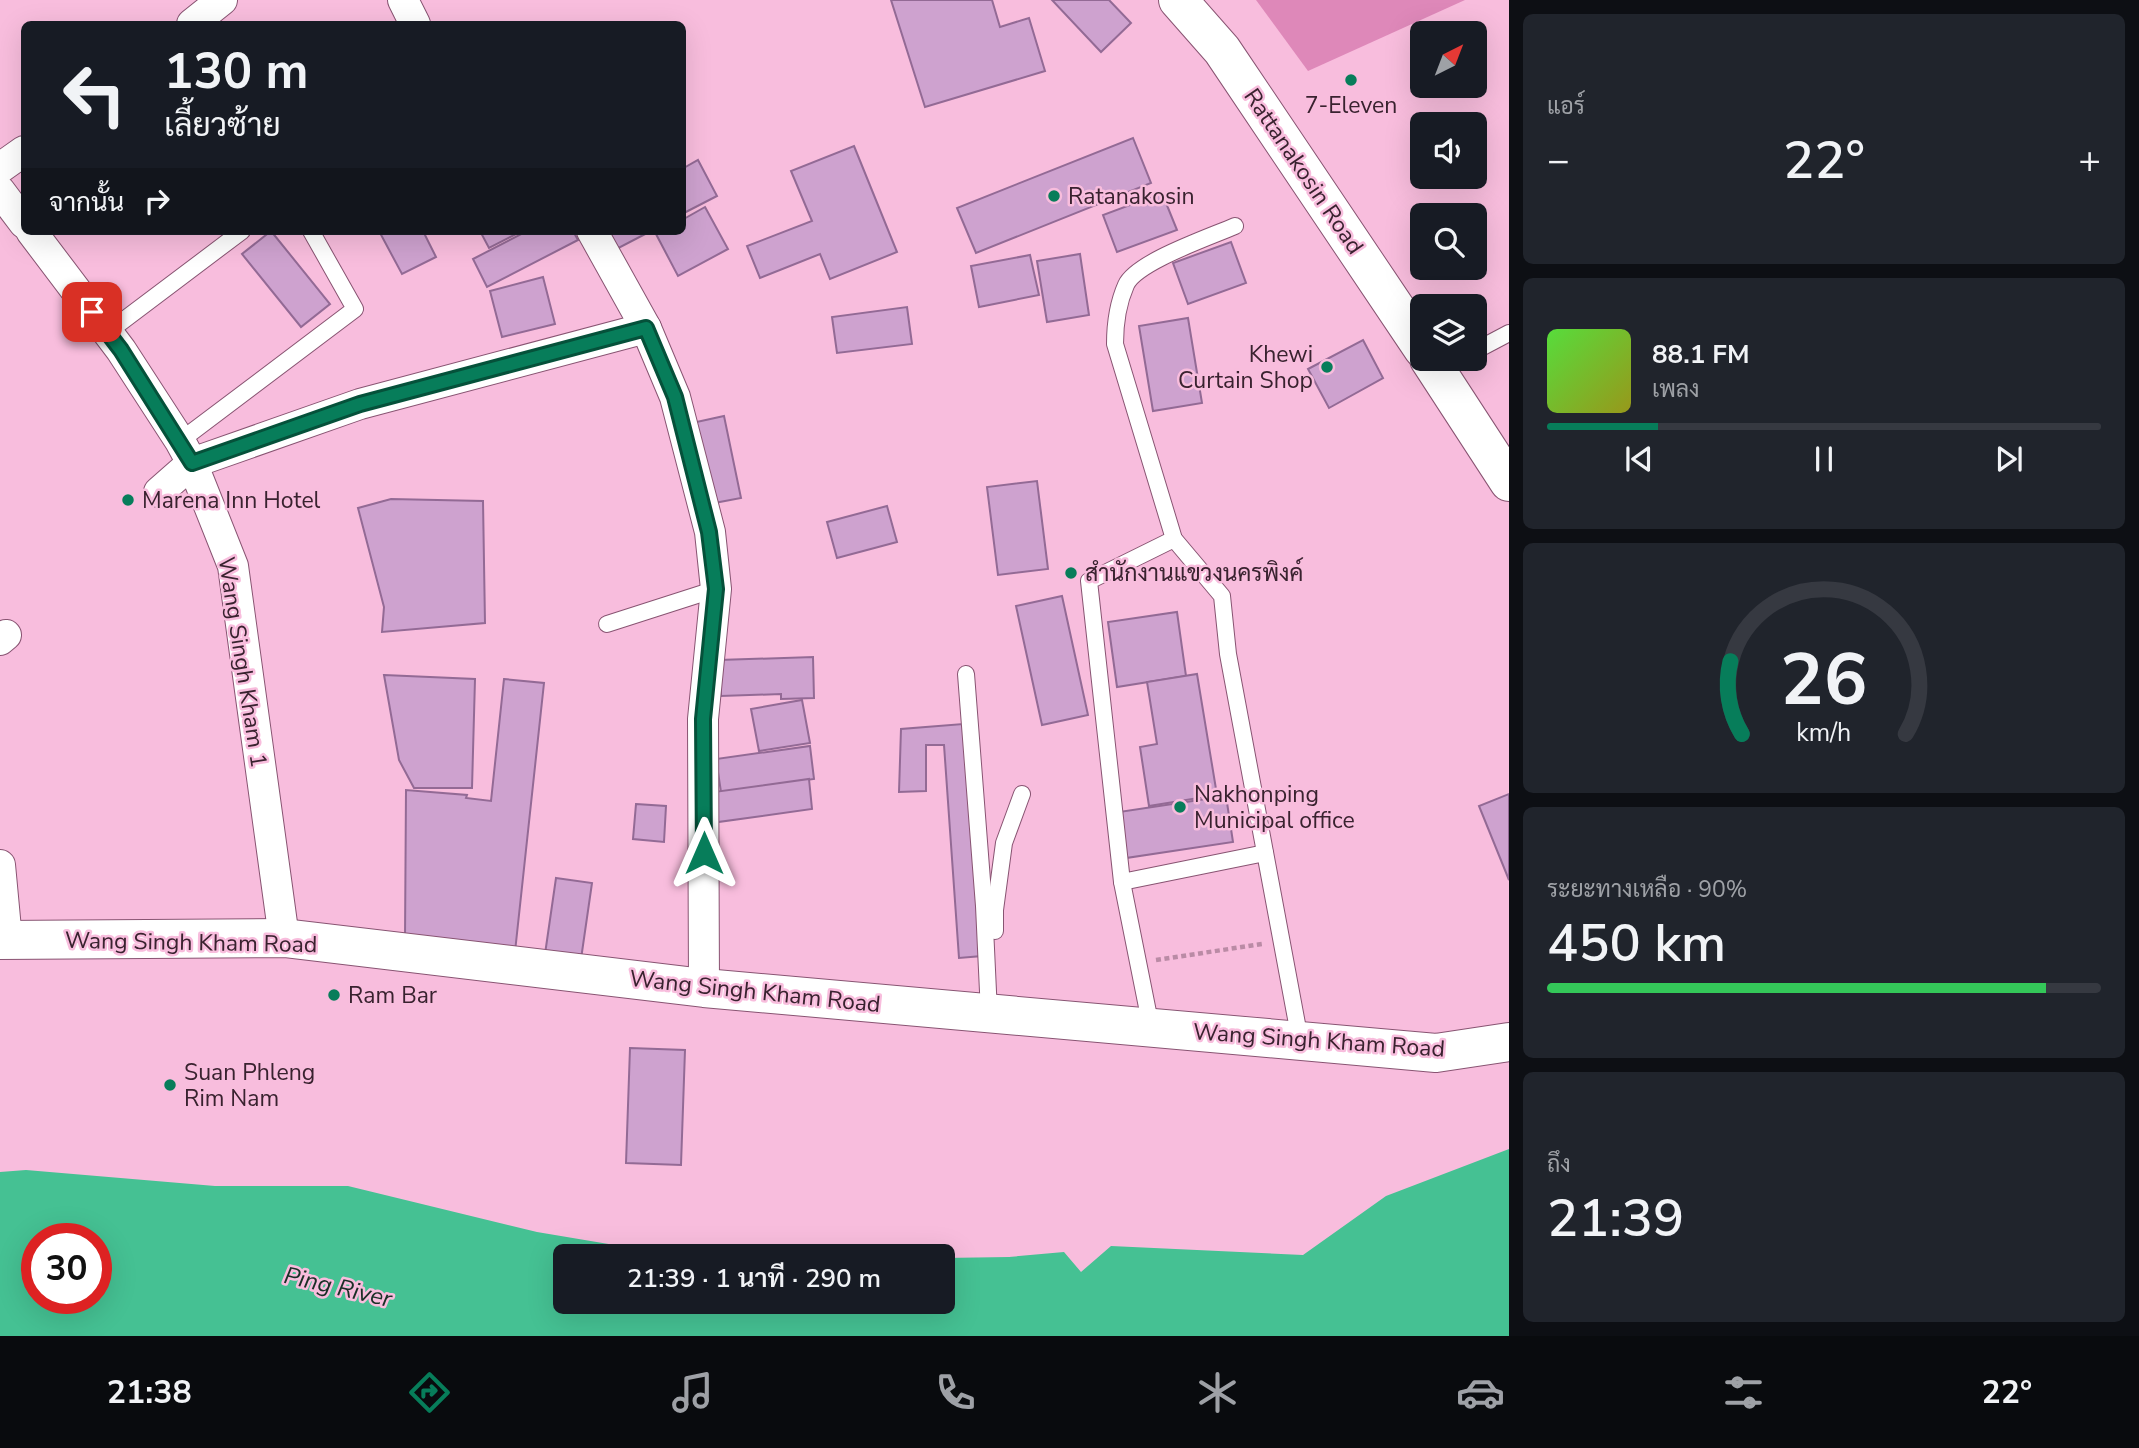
<!DOCTYPE html>
<html lang="th">
<head>
<meta charset="utf-8">
<style>
	body { margin:0; font-family:"Nunito Sans",Sarabun,sans-serif; background:#20242c; color:#f1f3f6; height:100vh; display:flex; flex-direction:column; font-size:26px; white-space:nowrap }
	* { box-sizing:border-box; margin:0 }
	p { font-size:23px; color:#9ea1a6 }
	.icon { flex:none; width:38px; height:38px; fill:none; stroke:currentColor; stroke-width:2; stroke-linecap:round; stroke-linejoin:round }
	.map { position:relative; flex:1; overflow:hidden }
	.side { display:flex; flex-direction:column; gap:14px; padding:14px; background:#0d0f14; width:630px }
	.side>* { flex:none }
	.banner { position:absolute; left:21px; top:21px; width:665px; height:214px; border-radius:10px; box-shadow:0 7px 28px #0002; background:#171b24; color:#f1f3f6; overflow:hidden }
	.needle { width:46px; rotate:42deg }
	.tools { position:absolute; left:1410px; top:21px; display:grid; gap:14px }
	.tools a { display:grid; place-items:center; width:77px; height:77px; border-radius:10px; background:#171b24; box-shadow:0 7px 28px #0002; font-size:35px }
	.speed { position:absolute; left:21px; top:1223px; display:flex; gap:14px; font-size:35px; font-weight:700; text-align:center }
	.speed>* { display:grid; place-content:center; width:91px; height:91px; border-radius:50%; background:#171b24; box-shadow:0 7px 28px #0002; line-height:1 }
	.speed .limit { border:10px solid #d22; background:#fff; color:#111 }
	.pin { position:absolute; display:grid; place-items:center; width:60px; height:60px; color:#fff; margin:-30px; border-radius:14px; box-shadow:0 4px 10px #0006 }
	.me { position:absolute; width:77px; margin:-38px; rotate:0deg; stroke-linejoin:round; filter:drop-shadow(0 0 5px #0008) }
	.turn { display:flex; align-items:center; gap:24px; height:147px; padding:0 28px; font-size:32px }
	.turn .icon { width:91px; height:91px; stroke-width:2.5 }
	.turn b { display:block; font-size:49px; line-height:60px }
	.then { display:flex; align-items:center; height:66px; padding:0 28px; background:#0003; gap:14px; font-size:26px }
	.big { font-size:52px; font-weight:600; line-height:1.1 }
	.side .widget { flex:1; display:flex; flex-direction:column; justify-content:center; gap:10px; min-width:0; padding:0 24px; border-radius:10px; background:#20242c }
	.side .dial { align-items:center; gap:0 }
	.dial svg { height:182px; overflow:visible; fill:none; stroke:#363941; stroke-width:7; stroke-linecap:round; text-anchor:middle }
	.dial text { fill:#f1f3f6; stroke:none }
	.song { display:flex; align-items:center; gap:21px }
	.cover { width:84px; height:84px; border-radius:10px; background:linear-gradient(135deg,hsl(110 70% 55%),hsl(60 70% 35%)) }
	.played { height:7px; border-radius:4px; background:linear-gradient(90deg,#077d5a 20%,#363941 20%) }
	.keys { display:flex; justify-content:space-around; direction:ltr }
	.heat { display:flex; justify-content:space-between; align-items:center; font-size:38px; direction:ltr }
	.charge { height:10px; border-radius:5px; background:linear-gradient(90deg,#34c759 90%,#363941 0) }
	.trip { position:absolute; left:553px; top:1244px; width:402px; height:70px; border-radius:10px; background:#171b24; box-shadow:0 7px 28px #0002; font-weight:600; line-height:70px; text-align:center }
	.tab-bar { display:flex; height:112px; justify-content:space-around; align-items:center; background:#090b0e; color:#9ea1a6 }
	.tab-bar .icon { width:49px; height:49px }
	.tab-bar .current { color:#077d5a }
	.tab-bar b { font-size:32px; color:#f1f3f6 }
	main { display:flex; flex:1; min-height:0 }
	.map>svg:first-child { display:block }
</style>
</head>
<body>
<main>
<div class="map">
<svg width="1509" height="1336" viewBox="0 0 1509 1336">
	<rect width="100%" height="100%" fill="#f8bddd"/>
	<!-- green -->
	<polygon fill="#de88b9" points="1256,0 1465,0 1308,71"/>
	<!-- water -->
	<path fill="#45c193" fill-rule="evenodd" d="M1509,1149V1336H0V1172L26,1170L215,1186H348L537,1232L680,1256H565V1302H943V1258L1009,1257L1064,1252L1081,1272L1111,1246L1303,1255L1386,1196ZM37,1239H96V1298H37Z"/>
	<!-- building -->
	<g fill="#cea2cf" stroke="#936a95" stroke-width="2">
		<polygon points="891,0 992,0 1000,27 1029,18 1045,71 925,107"/>
		<polygon points="1052,0 1109,0 1131,23 1101,52"/>
		<polygon points="1133,138 1151,183 976,253 957,208"/>
		<polygon points="854,146 897,252 830,279 820,254 760,278 747,246 812,221 791,171"/>
		<polygon points="698,160 717,196 682,214 682,169"/>
		<polygon points="1162,193 1177,230 1117,252 1103,215"/>
		<polygon points="705,207 728,249 678,276 656,234 661,231 682,231 682,220"/>
		<polygon points="271,231 330,304 301,327 242,254"/>
		<polygon points="379,231 423,231 436,257 402,274"/>
		<polygon points="480,231 522,231 489,248"/>
		<polygon points="527,231 573,231 578,240 487,287 473,259"/>
		<polygon points="597,231 651,231 609,253"/>
		<polygon points="1231,242 1246,283 1188,304 1173,263"/>
		<polygon points="1080,254 1089,315 1047,322 1037,261"/>
		<polygon points="1030,255 1039,295 979,307 971,266"/>
		<polygon points="543,277 555,324 502,337 490,291"/>
		<polygon points="907,307 912,344 837,353 832,317"/>
		<polygon points="1188,318 1202,403 1153,411 1139,326"/>
		<polygon points="1363,340 1383,378 1329,408 1308,369"/>
		<polygon points="724,416 741,498 709,504 692,423"/>
		<polygon points="1037,481 1048,569 998,575 987,487"/>
		<polygon points="391,499 483,501 485,623 382,632 384,607 358,508"/>
		<polygon points="887,506 897,542 837,558 827,522"/>
		<polygon points="1062,596 1088,715 1042,725 1016,606"/>
		<polygon points="1177,612 1186,676 1117,687 1108,622"/>
		<polygon points="813,657 814,698 781,699 781,694 721,696 719,660"/>
		<polygon points="1197,674 1217,795 1149,806 1140,747 1157,744 1147,682"/>
		<polygon points="384,675 475,679 472,788 414,788 399,760"/>
		<polygon points="504,679 544,683 514,961 405,939 406,790 467,795 466,798 491,801"/>
		<polygon points="802,700 810,743 759,751 751,709"/>
		<polygon points="963,724 982,956 959,958 944,745 926,745 926,791 899,792 901,729"/>
		<polygon points="810,746 814,779 721,792 716,759"/>
		<polygon points="809,779 812,809 718,822 714,792"/>
		<polygon points="1509,794 1509,880 1479,806"/>
		<polygon points="1226,796 1233,842 1126,858 1119,812"/>
		<polygon points="636,804 666,806 664,842 633,839"/>
		<polygon points="556,878 592,883 580,966 544,961"/>
		<polygon points="630,1048 685,1050 681,1165 626,1163"/>
	</g>
	<g fill="none" stroke-linecap="round" stroke-linejoin="round">
		<defs>
			<g id="service">
				<path d="M1235,226C1210,237 1136,262 1126,285C1118,303 1115,325 1115,344L1174,539L1222,596L1228,654L1300,1040"/>
				<polyline points="108,332 242,231"/>
				<polyline points="1475,351 1509,333"/>
				<polyline points="1438,372 1462,359"/>
				<polyline points="180,441 355,309 311,231"/>
				<polyline points="607,624 716,589"/>
				<polyline points="966,674 984,906 989,1013"/>
				<polyline points="1122,882 1265,853"/>
				<polyline points="995,931 995,910 1004,843 1022,794"/>
				<polyline points="1151,1027 1122,882 1089,581 1174,539"/>
			</g>
			<g id="minor">
				<polyline points="403,0 415,24"/>
				<polyline points="192,24 222,0"/>
				<polyline points="0,168 24,151"/>
				<polyline points="0,191 24,223"/>
				<polyline points="31,231 121,350 180,441 192,463 233,566 284,938"/>
				<polyline points="592,231 646,328 675,397 710,532 716,589 703,719 704,988"/>
				<polyline points="159,492 192,463 360,404 646,328"/>
				<polyline points="0,640 6,635"/>
				<polyline points="0,865 7,940"/>
			</g>
			<g id="tertiary">
				<polyline points="1178,0 1222,50 1423,349"/>
				<polyline points="1429,359 1509,482"/>
				<polyline points="0,940 284,938 704,988 1436,1053 1509,1042"/>
			</g>
		</defs>
		<!-- service casing -->
		<use href="#service" stroke="#885472" stroke-width="18"/>
		<!-- minor casing -->
		<use href="#minor" stroke="#885472" stroke-width="32"/>
		<!-- tertiary casing -->
		<use href="#tertiary" stroke="#885472" stroke-width="40"/>
		<!-- path -->
		<polyline stroke="#ba8ba5" stroke-width="4.5" stroke-dasharray="5 3.5" stroke-linecap="butt" points="1156,960 1262,944"/>
		<!-- service -->
		<use href="#service" stroke="#fff" stroke-width="16"/>
		<!-- minor -->
		<use href="#minor" stroke="#fff" stroke-width="30"/>
		<!-- tertiary -->
		<use href="#tertiary" stroke="#fff" stroke-width="38"/>
	</g>
	<g fill="none" stroke-linecap="round" stroke-linejoin="round">
		<defs>
			<polyline id="route" points="92,312 121,350 192,463 360,404 646,328 675,397 709,532 716,589 703,719 704,853"/>
		</defs>
		<!-- route casing -->
		<use href="#route" stroke="#05513a" stroke-width="18"/>
		<!-- route -->
		<use href="#route" stroke="#077d5a" stroke-width="12"/>
	</g>
	<!-- markers -->
	<g fill="#077d5a" stroke="#f8bddd" stroke-width="2.5">
		<circle cx="1351" cy="80" r="7"/>
		<circle cx="1054" cy="196" r="7"/>
		<circle cx="1327" cy="367" r="7"/>
		<circle cx="128" cy="500" r="7"/>
		<circle cx="1071" cy="573" r="7"/>
		<circle cx="1180" cy="807" r="7"/>
		<circle cx="334" cy="995" r="7"/>
		<circle cx="170" cy="1085" r="7"/>
	</g>
	<g text-anchor="middle" stroke-width="5" stroke-linejoin="round" paint-order="stroke">
		<!-- poi labels -->
		<g font-size="23" fill="#39222f" stroke="#f8bddd" text-anchor="start">
			<text x="1351" y="113" text-anchor="middle">7-Eleven</text>
			<text x="1068" y="204">Ratanakosin</text>
			<text x="1313" y="362" text-anchor="end">Khewi<tspan x="1313" dy="26">Curtain Shop</tspan></text>
			<text x="142" y="508">Marena Inn Hotel</text>
			<text x="1085" y="581">สำนักงานแขวงนครพิงค์</text>
			<text x="1194" y="802">Nakhonping<tspan x="1194" dy="26">Municipal office</tspan></text>
			<text x="348" y="1003">Ram Bar</text>
			<text x="184" y="1080">Suan Phleng<tspan x="184" dy="26">Rim Nam</tspan></text>
		</g>
		<!-- street labels -->
		<g font-size="23" fill="#39222f" stroke="#f8bddd">
			<text transform="translate(1304 171) rotate(56)" y="8">Rattanakosin Road</text>
			<text transform="translate(243 662) rotate(81)" y="8">Wang Singh Kham 1</text>
			<text transform="translate(191 942) rotate(1)" y="8">Wang Singh Kham Road</text>
			<text transform="translate(755 991) rotate(6)" y="8">Wang Singh Kham Road</text>
			<text transform="translate(1319 1040) rotate(4)" y="8">Wang Singh Kham Road</text>
		</g>
		<!-- water labels -->
		<g font-size="24" font-style="italic" fill="#1a2f26" stroke="#f8bddd">
			<text transform="translate(338 1287) rotate(13)" y="8">Ping River</text>
		</g>
	</g>
</svg>
<div class="tools">
<a><svg class="needle" viewBox="-14 -14 28 28"><path d="M0-13l5 13h-10z" fill="#e53935"/><path d="M0 13l5-13h-10z" fill="#9ea1a6"/></svg></a>
<a><svg class="icon" aria-label="sound" viewBox="0 0 24 24"><path d="M4 9h4l5-4v14l-5-4H4zM17 9q2 3 0 6"/></svg></a>
<a><svg class="icon" aria-label="search" viewBox="0 0 24 24"><circle cx="10" cy="10" r="6"/><path d="M15 15l6 6"/></svg></a>
<a><svg class="icon" aria-label="layers" viewBox="0 0 24 24"><path d="M12 4l9 5-9 5-9-5zM3 14l9 5 9-5"/></svg></a>
</div>
<div class="speed"><div class="limit">30</div></div>
<div class="pin" style="left:92px;top:312px;background:#d93025"><svg class="icon" aria-label="arrive" viewBox="0 0 24 24"><path d="M6 21V4h12l-3 4 3 4H6"/></svg></div>
<svg class="me" style="left:704px;top:853px" viewBox="-20 -20 40 40"><path d="M0-17L14 15 0 8-14 15z" fill="#077d5a" stroke="#fff" stroke-width="4"/></svg>
<div class="trip">21:39 · 1 นาที · 290 m</div>
<div class="banner">
<div class="turn"><svg class="icon" aria-label="left" viewBox="0 0 24 24"><path d="M17 20v-9H6M10 6l-5 5 5 5"/></svg><div><b>130 m</b>เลี้ยวซ้าย</div></div>
<div class="then">จากนั้น<svg class="icon" aria-label="right" viewBox="0 0 24 24"><path d="M7 20v-9h11M14 6l5 5-5 5"/></svg></div>
</div>
</div>
<section class="side">
<div class="widget"><p>แอร์</p>
<div class="heat"><a>−</a><b class="big">22°</b><a>+</a></div>
</div>
<div class="widget">
<div class="song"><i class="cover"></i><div><b>88.1 FM</b><p>เพลง</p></div></div>
<div class="played"></div>
<div class="keys"><svg class="icon" aria-label="previous" viewBox="0 0 24 24"><path d="M18 5L8 12l10 7zM5 5v14"/></svg><svg class="icon" aria-label="pause" viewBox="0 0 24 24"><path d="M8 5v14M16 5v14"/></svg><svg class="icon" aria-label="next" viewBox="0 0 24 24"><path d="M6 5l10 7-10 7zM19 5v14"/></svg></div>
</div>
<div class="widget dial"><svg viewBox="0 0 100 80">
<path d="M14 69A42 42 0 1 1 86 69"/>
<path d="M14 69A42 42 0 0 1 9 37" stroke="#077d5a"/>
<text x="50" y="56" font-size="32" font-weight="700">26</text>
<text x="50" y="72" font-size="11">km/h</text>
</svg></div>
<div class="widget"><p>ระยะทางเหลือ · 90%</p><b class="big">450 km</b><div class="charge"></div></div>
<div class="widget"><p>ถึง</p><b class="big">21:39</b></div>
</section>
</main>
<nav class="tab-bar">
<b>21:38</b>
<svg class="icon current" aria-label="directions" viewBox="0 0 24 24"><path d="M12 3l9 9-9 9-9-9zM9 14v-3h6M13 9l2 2-2 2"/></svg>
<svg class="icon" aria-label="music" viewBox="0 0 24 24"><path d="M9 18V5l10-2v13"/><circle cx="6" cy="18" r="3"/><circle cx="16" cy="16" r="3"/></svg>
<svg class="icon" aria-label="phone" viewBox="0 0 24 24"><path d="M5 4h4l2 5-3 2q2 4 5 5l2-3 5 2v4C11 20 4 13 5 4z"/></svg>
<svg class="icon" aria-label="climate" viewBox="0 0 24 24"><path d="M12 3v18M4 7l16 10M4 17L20 7"/></svg>
<svg class="icon" aria-label="car" viewBox="0 0 24 24"><path d="M5 17H2v-5l4-1 3-4h7l3 4 3 1v5h-3M9 17h6M6 11h13"/><circle cx="7" cy="17" r="2"/><circle cx="17" cy="17" r="2"/></svg>
<svg class="icon" aria-label="filters" viewBox="0 0 24 24"><path d="M4 7h16M4 17h16"/><circle cx="9" cy="7" r="2"/><circle cx="15" cy="17" r="2"/></svg>
<b>22°</b>
</nav>
</body>
</html>
